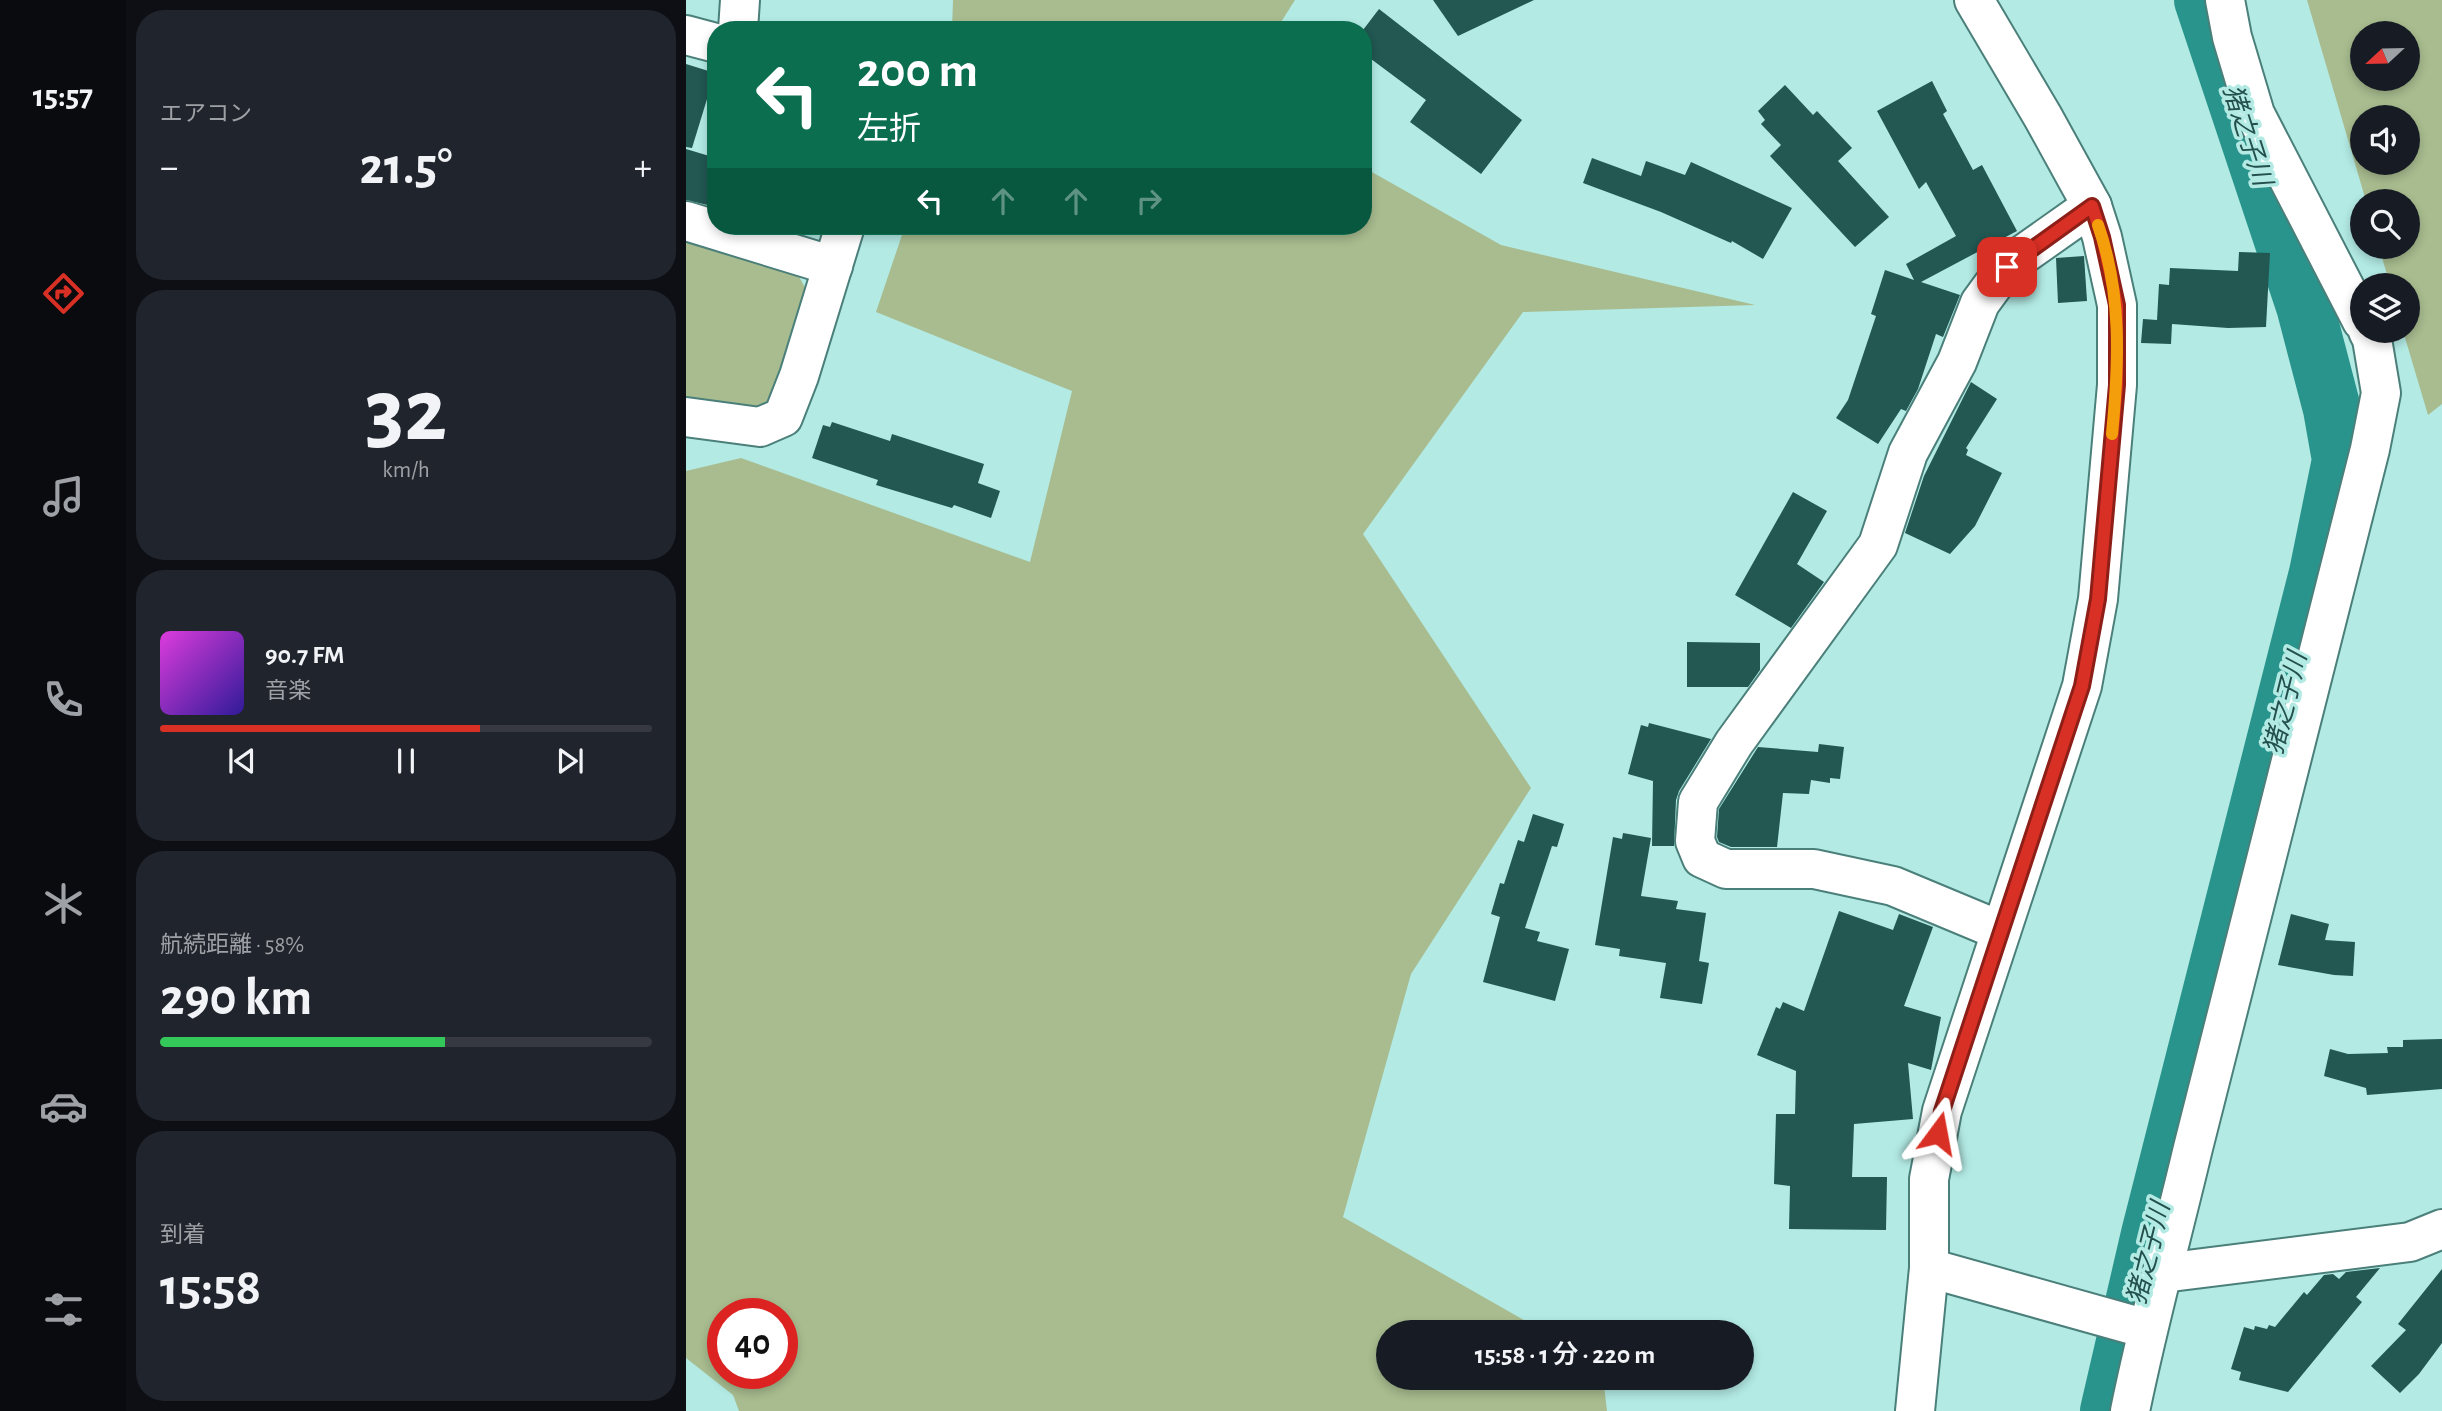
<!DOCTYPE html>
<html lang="ja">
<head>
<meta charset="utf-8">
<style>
	body { margin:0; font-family:"Alegreya Sans","Noto Sans JP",sans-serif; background:#20242c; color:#f1f3f6; height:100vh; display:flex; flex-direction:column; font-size:26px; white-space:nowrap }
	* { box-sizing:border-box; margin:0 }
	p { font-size:23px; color:#9ea1a6 }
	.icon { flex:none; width:38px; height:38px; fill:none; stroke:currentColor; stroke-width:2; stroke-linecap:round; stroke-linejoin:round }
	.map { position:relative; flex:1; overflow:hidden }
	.panel { display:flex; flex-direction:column; gap:10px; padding:10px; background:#0d0f14; width:560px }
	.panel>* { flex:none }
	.hud { position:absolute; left:21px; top:21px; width:665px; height:214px; border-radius:28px; box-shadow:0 4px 10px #0003; background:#0b6e4f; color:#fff; overflow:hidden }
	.needle { width:46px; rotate:248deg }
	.controls { position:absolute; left:1664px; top:21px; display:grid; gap:14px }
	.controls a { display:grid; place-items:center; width:70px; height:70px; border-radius:50%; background:#171b24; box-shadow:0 4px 10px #0003; font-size:35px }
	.speed { position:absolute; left:21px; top:1298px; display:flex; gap:14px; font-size:35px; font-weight:700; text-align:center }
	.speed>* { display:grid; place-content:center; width:91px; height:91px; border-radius:50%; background:#171b24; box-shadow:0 4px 10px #0003; line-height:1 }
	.speed .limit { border:10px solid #d22; background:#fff; color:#111 }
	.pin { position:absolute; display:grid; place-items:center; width:60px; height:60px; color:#fff; margin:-30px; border-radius:14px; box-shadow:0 4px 10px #0006 }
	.me { position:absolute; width:77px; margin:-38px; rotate:13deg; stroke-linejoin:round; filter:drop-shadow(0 0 5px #0008) }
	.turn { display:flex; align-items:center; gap:24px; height:147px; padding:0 35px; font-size:32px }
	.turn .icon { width:91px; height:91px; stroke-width:2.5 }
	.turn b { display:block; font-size:49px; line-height:60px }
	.lanes { display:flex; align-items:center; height:66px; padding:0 35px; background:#0003; justify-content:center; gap:35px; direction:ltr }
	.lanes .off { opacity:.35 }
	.big { font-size:52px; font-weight:600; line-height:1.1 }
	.panel .tile { flex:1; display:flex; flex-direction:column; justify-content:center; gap:10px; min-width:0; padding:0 24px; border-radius:28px; background:#20242c }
	.panel .dial { align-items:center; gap:0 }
	.dial b { font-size:91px; line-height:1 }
	.song { display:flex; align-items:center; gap:21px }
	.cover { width:84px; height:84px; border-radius:10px; background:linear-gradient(135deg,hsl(300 70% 55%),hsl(250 70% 35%)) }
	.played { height:7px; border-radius:4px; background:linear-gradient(90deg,#d93025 65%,#363941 65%) }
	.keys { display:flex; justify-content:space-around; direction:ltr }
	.heat { display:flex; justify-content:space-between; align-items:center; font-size:38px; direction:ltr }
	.charge { height:10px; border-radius:5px; background:linear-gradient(90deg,#34c759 58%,#363941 0) }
	.trip { position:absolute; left:690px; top:1320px; width:378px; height:70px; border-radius:35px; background:#171b24; box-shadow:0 4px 10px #0003; font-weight:600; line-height:70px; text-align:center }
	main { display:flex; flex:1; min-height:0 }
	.tab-bar { display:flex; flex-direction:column; width:126px; justify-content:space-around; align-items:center; background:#090b0e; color:#9ea1a6 }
	.tab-bar .icon { width:49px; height:49px }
	.tab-bar .selected { color:#d93025 }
	.tab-bar b { font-size:32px; color:#f1f3f6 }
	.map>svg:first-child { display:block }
</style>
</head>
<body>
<main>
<nav class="tab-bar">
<b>15:57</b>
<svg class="icon selected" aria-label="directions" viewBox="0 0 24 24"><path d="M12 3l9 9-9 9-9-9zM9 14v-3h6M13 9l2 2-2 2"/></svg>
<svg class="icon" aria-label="music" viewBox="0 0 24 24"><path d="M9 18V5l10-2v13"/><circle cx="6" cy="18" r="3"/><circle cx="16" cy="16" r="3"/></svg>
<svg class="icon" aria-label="phone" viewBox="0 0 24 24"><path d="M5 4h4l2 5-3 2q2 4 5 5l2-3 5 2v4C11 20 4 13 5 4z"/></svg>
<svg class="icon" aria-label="climate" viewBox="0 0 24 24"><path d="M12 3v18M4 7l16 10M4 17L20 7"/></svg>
<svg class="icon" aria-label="car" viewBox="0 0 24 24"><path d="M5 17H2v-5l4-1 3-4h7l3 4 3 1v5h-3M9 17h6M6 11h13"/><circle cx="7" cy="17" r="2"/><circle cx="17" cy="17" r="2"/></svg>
<svg class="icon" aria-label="filters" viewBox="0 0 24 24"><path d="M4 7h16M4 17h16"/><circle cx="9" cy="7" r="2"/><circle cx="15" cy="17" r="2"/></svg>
</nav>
<section class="panel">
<div class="tile"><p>エアコン</p>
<div class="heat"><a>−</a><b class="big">21.5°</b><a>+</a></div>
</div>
<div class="tile dial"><b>32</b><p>km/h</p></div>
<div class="tile">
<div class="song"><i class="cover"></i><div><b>90.7 FM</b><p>音楽</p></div></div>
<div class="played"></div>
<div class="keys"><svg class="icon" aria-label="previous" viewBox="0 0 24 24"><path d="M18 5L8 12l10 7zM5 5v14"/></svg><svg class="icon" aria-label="pause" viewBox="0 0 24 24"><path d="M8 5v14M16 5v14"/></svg><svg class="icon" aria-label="next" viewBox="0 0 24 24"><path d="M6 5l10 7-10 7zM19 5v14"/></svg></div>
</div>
<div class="tile"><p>航続距離 · 58%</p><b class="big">290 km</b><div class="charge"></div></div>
<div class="tile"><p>到着</p><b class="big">15:58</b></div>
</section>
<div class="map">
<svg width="1756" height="1411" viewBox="0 0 1756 1411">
	<rect width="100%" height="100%" fill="#b3eae4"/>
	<!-- green -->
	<g fill="#a8bc8f" fill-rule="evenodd">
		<polygon points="267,0 609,0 590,30 266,30"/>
		<path d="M1621,0H1756V404L1742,415L1717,331H1722V285H1704L1693,247H1722V201H1680ZM1676,33H1722V79H1676ZM1676,117H1722V163H1676Z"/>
		<path d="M677,167L815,245L1069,305L837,312L677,534L845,788L725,974L657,1217L859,1332H702V1377H917L921,1411H53L47,1395L0,1358V471L55,458L344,562L386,391L190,312L219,226H677ZM37,1314H96V1374H37Z"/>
		<polygon points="0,236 110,271 123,295 93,401 63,415 0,400"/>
	</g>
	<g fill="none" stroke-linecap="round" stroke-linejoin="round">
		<!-- river -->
		<polyline stroke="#29948c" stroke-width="58" points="1423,1411 1464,1234 1632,573 1655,460 1646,409 1619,306 1517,0"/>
	</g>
	<!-- building -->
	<g fill="#225752">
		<polygon points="747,0 848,0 772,36"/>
		<polygon points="693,9 836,120 795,174 724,122 740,100 677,53 677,30"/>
		<polygon points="0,64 29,73 6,148 0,147"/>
		<polygon points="1246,81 1261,111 1257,114 1287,170 1296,165 1331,231 1235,282 1274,295 1257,337 1250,334 1232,389 1220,411 1215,409 1192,444 1150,418 1162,400 1190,316 1185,314 1199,270 1228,280 1220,264 1270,236 1240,182 1233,189 1191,111"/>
		<polygon points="1099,85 1127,115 1131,111 1166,148 1152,161 1203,217 1169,247 1084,156 1095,145 1075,124 1079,120 1072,111"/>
		<polygon points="0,149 30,158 30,207 0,200"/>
		<polygon points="906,158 955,176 960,161 999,175 1005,162 1106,208 1077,259 1046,241 1045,243 975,212 897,183"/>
		<polygon points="1553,252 1584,253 1580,327 1542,328 1486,324 1485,344 1455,343 1457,319 1471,320 1473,284 1483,285 1484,268 1552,271"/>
		<polygon points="1398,256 1401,301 1372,303 1370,258"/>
		<polygon points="1285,382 1311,399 1280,448 1282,450 1280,455 1316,473 1289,526 1264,554 1219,533 1238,476"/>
		<polygon points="146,422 204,441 206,434 298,464 292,483 314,491 305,518 268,505 266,508 190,485 192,480 126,458 137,425 144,427"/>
		<polygon points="1107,492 1141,511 1111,564 1138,582 1105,628 1049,595"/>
		<polygon points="1001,642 1074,643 1074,670 1062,687 1001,687"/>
		<polygon points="963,723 1025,739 993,791 990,800 988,846 966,846 967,781 942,774 955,725 962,727"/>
		<polygon points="1133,744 1158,747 1154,779 1144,778 1144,783 1125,780 1123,794 1097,793 1091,847 1045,847 1033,842 1031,837 1033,809 1072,747 1132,752"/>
		<polygon points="847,814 878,824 871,847 866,846 839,928 854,932 851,941 883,949 869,1001 797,982 814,917 805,914 814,883 818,884 832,840 838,842"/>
		<polygon points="937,833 965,838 955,896 992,901 990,909 1020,913 1013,961 1023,963 1016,1004 974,998 980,963 933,956 934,949 909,945 927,837 936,839"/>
		<polygon points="1153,911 1207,930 1213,914 1247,927 1218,1006 1255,1017 1245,1070 1222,1063 1227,1119 1168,1124 1166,1177 1201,1177 1200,1230 1103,1229 1104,1186 1088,1184 1090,1114 1109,1114 1110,1071 1071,1055 1090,1007 1094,1009 1097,1002 1118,1011"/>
		<polygon points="1605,914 1643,924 1639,940 1669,942 1667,976 1648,975 1592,965"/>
		<polygon points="1756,1039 1756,1089 1681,1095 1680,1088 1638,1076 1644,1049 1662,1054 1702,1053 1701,1047 1717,1047 1717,1040"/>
		<polygon points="1694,1268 1670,1297 1676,1302 1602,1392 1553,1380 1555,1372 1545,1369 1558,1327 1568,1330 1569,1326 1581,1329 1583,1325 1589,1327 1618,1292 1621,1295 1638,1275 1647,1274 1653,1279 1660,1272"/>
		<polygon points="1756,1269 1756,1343 1733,1374 1714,1393 1685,1366 1720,1330 1712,1324"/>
	</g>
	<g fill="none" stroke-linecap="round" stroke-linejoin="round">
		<defs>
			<g id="minor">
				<polyline points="1539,0 1546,37 1569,114 1676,321"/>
				<polyline points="52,30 54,0"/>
				<polyline points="0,35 30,43"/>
				<polyline points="0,221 147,266"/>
				<polyline points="0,417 74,427 97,417 113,376 159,226"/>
				<polyline points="1315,931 1207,886 1128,869 1040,869 1016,858 1009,841 1012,802 1048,743 1192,545 1222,453 1271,362 1294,303 1321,266 1406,206"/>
				<polyline points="1243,1268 1461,1329"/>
				<polyline points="1477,1273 1724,1242 1756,1229"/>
				<polyline points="1229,1411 1243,1268 1243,1179 1256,1111 1396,686 1412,599 1431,385 1431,305 1416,237 1406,206 1357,117 1288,0"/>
				<path d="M1444,1411C1462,1323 1486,1236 1507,1148C1564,914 1624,681 1684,449L1695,393L1686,339L1682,331"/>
			</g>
		</defs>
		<!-- minor casing -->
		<use href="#minor" stroke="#4b7f7a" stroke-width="42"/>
		<!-- minor -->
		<use href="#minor" stroke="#fff" stroke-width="38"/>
	</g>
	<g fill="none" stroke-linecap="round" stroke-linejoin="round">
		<defs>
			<polyline id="route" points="1252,1133 1256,1111 1396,686 1412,599 1431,385 1431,305 1416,237 1406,206 1321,267"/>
		</defs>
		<!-- route casing -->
		<use href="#route" stroke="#8d1f18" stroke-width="18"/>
		<!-- route -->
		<use href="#route" stroke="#d93025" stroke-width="12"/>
		<!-- slow -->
		<path stroke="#f59e0b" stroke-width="12" d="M1412,225C1436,293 1433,363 1426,434"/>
	</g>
	<g text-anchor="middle" stroke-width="7" stroke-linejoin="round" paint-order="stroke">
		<!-- water labels -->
		<g font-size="26" font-style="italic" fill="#23504c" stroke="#b3eae4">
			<text transform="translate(1562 135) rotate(72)" y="9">猪之子川</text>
			<text transform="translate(1599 703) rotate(-76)" y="9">猪之子川</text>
			<text transform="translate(1462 1253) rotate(-76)" y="9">猪之子川</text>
		</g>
	</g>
</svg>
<div class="controls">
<a><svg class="needle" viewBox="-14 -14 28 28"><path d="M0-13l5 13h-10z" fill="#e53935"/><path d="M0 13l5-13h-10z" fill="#9ea1a6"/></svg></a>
<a><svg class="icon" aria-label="sound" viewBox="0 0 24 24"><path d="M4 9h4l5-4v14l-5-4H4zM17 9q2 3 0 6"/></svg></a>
<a><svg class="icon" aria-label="search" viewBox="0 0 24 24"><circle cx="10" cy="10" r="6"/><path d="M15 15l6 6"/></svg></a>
<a><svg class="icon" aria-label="layers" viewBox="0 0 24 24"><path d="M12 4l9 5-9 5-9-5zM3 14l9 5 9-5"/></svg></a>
</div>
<div class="speed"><div class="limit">40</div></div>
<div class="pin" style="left:1321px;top:267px;background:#d93025"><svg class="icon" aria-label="arrive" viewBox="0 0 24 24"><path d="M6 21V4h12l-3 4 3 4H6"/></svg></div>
<svg class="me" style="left:1252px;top:1133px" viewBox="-20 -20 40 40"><path d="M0-17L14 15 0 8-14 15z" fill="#d93025" stroke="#fff" stroke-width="4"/></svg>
<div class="trip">15:58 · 1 分 · 220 m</div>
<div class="hud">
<div class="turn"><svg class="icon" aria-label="left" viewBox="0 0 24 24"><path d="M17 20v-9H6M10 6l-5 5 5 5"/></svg><div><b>200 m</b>左折</div></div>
<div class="lanes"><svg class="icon" aria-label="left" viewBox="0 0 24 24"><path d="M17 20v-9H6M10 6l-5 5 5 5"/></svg><svg class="icon off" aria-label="ahead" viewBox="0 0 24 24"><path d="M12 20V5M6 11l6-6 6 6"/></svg><svg class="icon off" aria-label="ahead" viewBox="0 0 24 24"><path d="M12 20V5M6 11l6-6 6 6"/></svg><svg class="icon off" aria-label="right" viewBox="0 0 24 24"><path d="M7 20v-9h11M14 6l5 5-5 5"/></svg></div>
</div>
</div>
</main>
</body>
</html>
